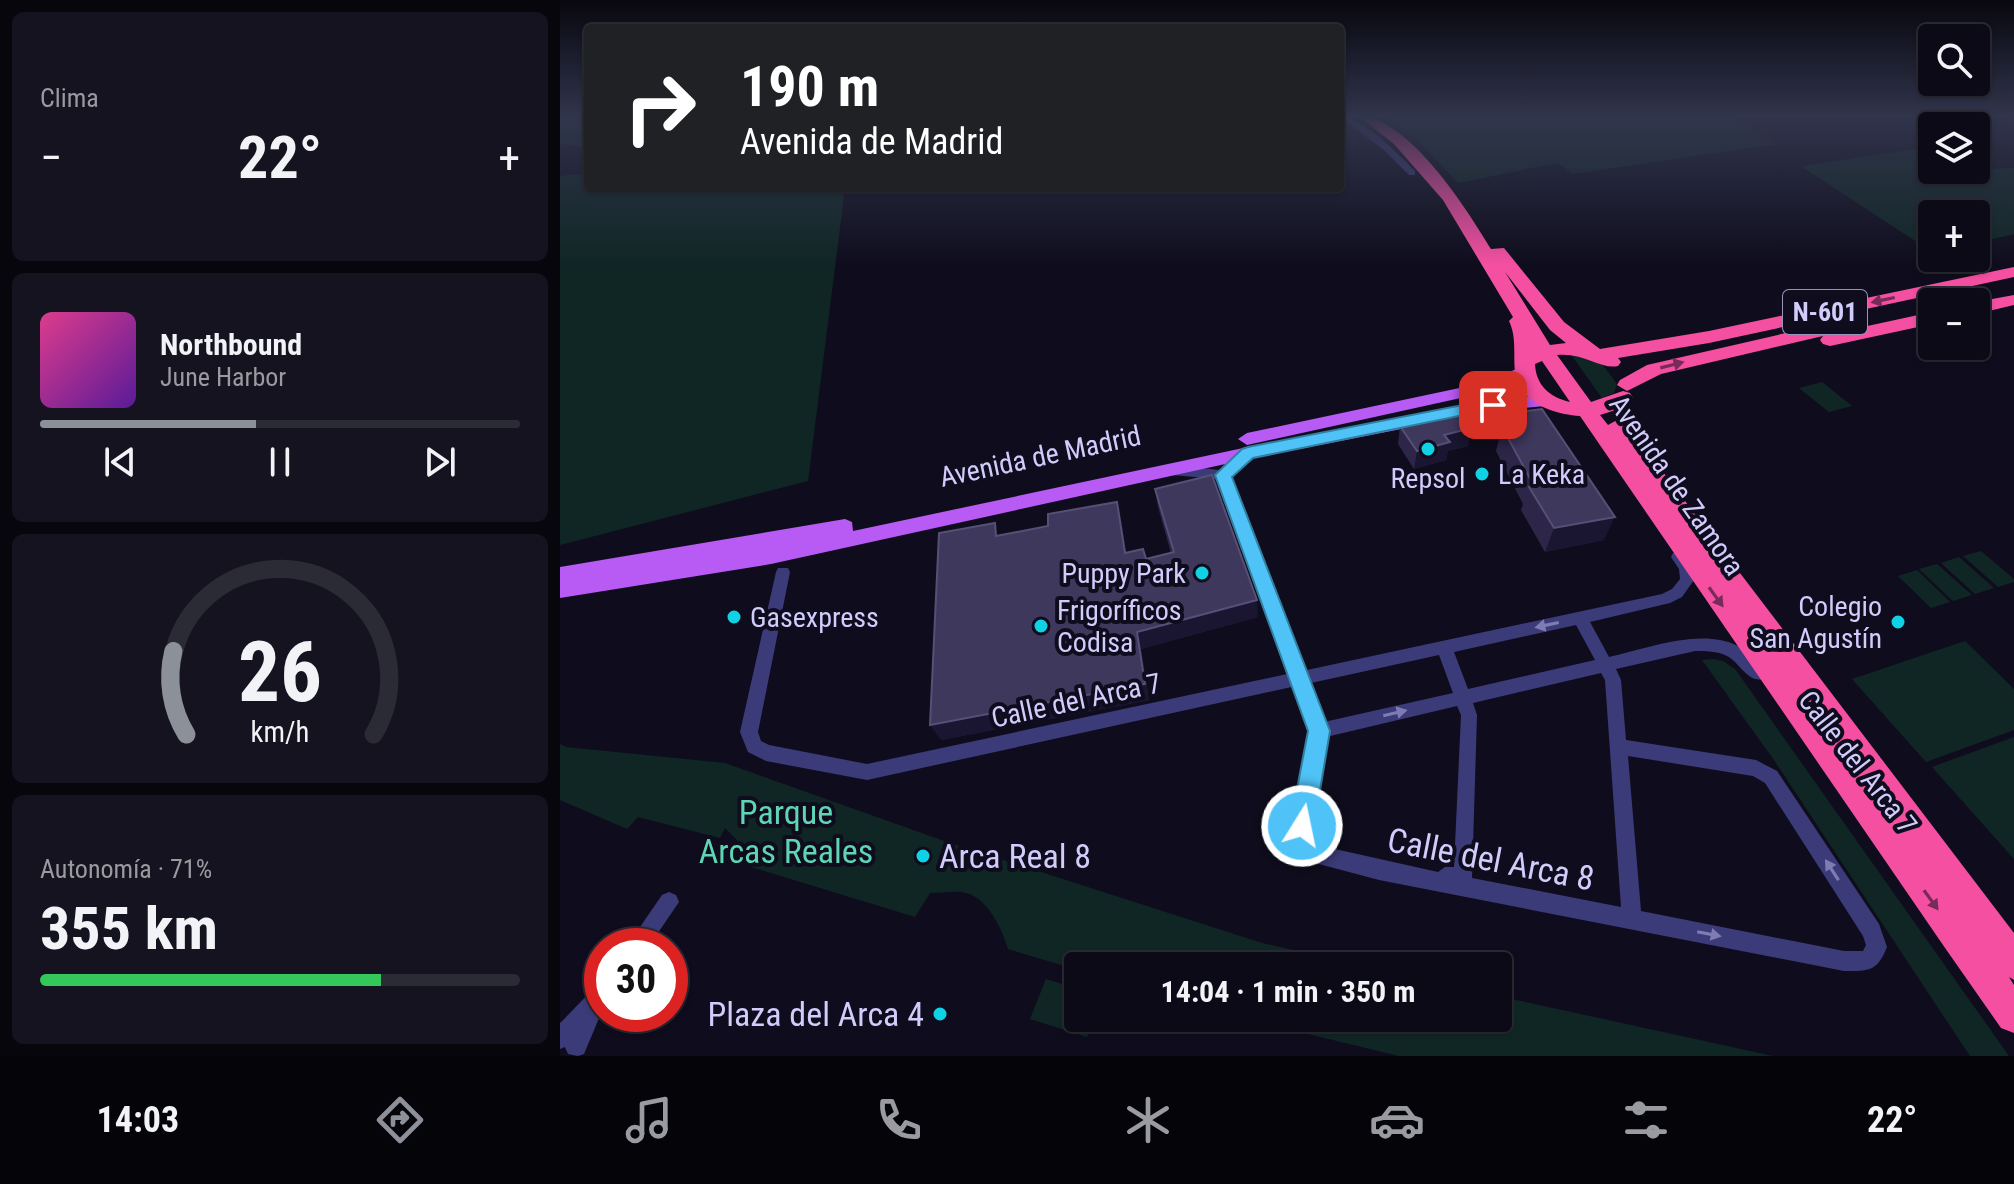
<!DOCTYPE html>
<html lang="es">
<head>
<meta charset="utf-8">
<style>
	body { margin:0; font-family:"Roboto Condensed",sans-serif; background:#14131f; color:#f1f3f6; height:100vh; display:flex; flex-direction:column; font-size:30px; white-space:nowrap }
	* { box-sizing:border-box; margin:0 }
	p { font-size:26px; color:#9a9aa1 }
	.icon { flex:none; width:44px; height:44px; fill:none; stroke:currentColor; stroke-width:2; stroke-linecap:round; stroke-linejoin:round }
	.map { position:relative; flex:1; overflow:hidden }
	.drawer { display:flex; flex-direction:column; gap:12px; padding:12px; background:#06060c; width:560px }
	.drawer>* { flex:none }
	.top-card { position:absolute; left:24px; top:24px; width:760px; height:168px; border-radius:8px; box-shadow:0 2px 6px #0004,0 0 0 2px #2b2b35; background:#202124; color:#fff; overflow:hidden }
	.controls { position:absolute; left:1358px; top:24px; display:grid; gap:16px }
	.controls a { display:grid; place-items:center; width:72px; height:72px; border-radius:8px; background:#0b0a16; box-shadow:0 2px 6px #0004,0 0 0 2px #2b2b35; font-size:40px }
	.speed { position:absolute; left:24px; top:928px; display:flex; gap:16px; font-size:40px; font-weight:700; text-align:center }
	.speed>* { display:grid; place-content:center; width:104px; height:104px; border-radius:50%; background:#0b0a16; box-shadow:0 2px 6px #0004,0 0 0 2px #2b2b35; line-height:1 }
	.speed .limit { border:12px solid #d22; background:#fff; color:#111 }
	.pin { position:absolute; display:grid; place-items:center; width:68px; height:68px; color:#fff; margin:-34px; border-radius:16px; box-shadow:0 4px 12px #0006 }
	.me { position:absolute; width:88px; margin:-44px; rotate:10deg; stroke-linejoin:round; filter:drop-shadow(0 0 6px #0008) }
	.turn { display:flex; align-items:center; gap:28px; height:168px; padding:0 24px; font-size:36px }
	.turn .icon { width:104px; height:104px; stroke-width:2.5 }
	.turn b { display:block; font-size:56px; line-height:68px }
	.big { font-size:60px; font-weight:700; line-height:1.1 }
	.drawer .card { flex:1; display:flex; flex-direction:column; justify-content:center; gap:12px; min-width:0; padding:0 28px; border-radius:12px; background:#14131f }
	.drawer .dial { align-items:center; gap:0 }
	.dial svg { height:208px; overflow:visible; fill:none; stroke:#2b2b35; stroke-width:7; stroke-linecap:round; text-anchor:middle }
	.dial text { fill:#f1f3f6; stroke:none }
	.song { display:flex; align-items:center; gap:24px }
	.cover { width:96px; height:96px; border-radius:12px; background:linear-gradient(135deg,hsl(330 70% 55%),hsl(270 70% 35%)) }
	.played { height:8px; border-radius:4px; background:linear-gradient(90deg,#8c9099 45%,#2b2b35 45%) }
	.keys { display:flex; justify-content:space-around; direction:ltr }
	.heat { display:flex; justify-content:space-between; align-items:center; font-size:44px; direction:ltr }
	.charge { height:12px; border-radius:6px; background:linear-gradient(90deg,#34c759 71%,#2b2b35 0) }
	.trip { position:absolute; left:504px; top:952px; width:448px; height:80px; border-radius:8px; background:#0b0a16; box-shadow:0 2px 6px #0004,0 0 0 2px #2b2b35; font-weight:700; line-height:80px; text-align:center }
	.menu { display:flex; height:128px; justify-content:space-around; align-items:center; background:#040409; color:#9a9aa1 }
	.menu .icon { width:56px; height:56px }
	.menu .selected { color:#8c9099 }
	.menu b { font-size:36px; color:#f1f3f6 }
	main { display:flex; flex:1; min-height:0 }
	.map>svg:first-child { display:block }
</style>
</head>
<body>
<main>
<section class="drawer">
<div class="card"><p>Clima</p>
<div class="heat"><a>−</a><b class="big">22°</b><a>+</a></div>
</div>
<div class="card">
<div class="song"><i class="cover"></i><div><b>Northbound</b><p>June Harbor</p></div></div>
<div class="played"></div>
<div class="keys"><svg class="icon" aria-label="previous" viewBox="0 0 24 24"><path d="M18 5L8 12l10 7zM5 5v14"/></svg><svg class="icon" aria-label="pause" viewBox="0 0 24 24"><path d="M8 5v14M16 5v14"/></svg><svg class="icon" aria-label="next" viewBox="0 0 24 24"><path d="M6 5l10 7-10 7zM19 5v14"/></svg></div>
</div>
<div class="card dial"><svg viewBox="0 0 100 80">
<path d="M14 69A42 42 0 1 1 86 69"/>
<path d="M14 69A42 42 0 0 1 9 37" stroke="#8c9099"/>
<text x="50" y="56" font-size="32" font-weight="700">26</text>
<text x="50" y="72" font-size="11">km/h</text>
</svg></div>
<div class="card"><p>Autonomía · 71%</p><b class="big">355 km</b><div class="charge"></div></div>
</section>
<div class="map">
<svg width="1454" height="1056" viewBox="0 0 1454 1056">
	<rect width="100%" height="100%" fill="#0f0d1d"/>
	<!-- green -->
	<g fill="#102625">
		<polygon points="0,117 28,117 28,148 0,144"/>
		<polygon points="825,117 1172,117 1217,144 1013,174 998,163 898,183 858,140"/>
		<polygon points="1371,147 1372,170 1454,168 1454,234 1416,243 1416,214 1372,214 1372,252 1241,166"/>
		<polygon points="28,173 28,188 285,188 248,481 0,545 0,176"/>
		<polygon points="1010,353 1042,364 1057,384 1054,393 1042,398"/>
		<polygon points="1262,382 1292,406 1269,412 1239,388"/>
		<polygon points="1421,551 1454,579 1454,582 1438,587 1403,556"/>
		<polygon points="1399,557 1434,588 1415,594 1381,563"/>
		<polygon points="1377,564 1412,595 1393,601 1359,569"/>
		<polygon points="1357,570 1390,602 1371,608 1338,576"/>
		<polygon points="1405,641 1454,689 1454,730 1366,762 1292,679"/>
		<polygon points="1153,659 1163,661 1175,669 1449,1056 1410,1056 1214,760 1142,660"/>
		<polygon points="1454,737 1454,859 1372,767"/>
		<path d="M0,744L6,747L165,763L387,842L702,943L805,966H518V970L448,949C442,929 427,895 402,892C392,891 380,893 370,893L355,917L178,863L186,849L165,828L160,838L78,817L67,829L0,800Z"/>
		<polygon points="486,979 518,989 518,1018 534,1018 527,1037 470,1019"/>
		<polygon points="938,996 1213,1056 839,1056 682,1018 938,1018"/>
	</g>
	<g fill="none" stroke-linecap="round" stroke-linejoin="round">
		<!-- street -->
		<g fill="#3c3b79" fill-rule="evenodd">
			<path d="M780,117C803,117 839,155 855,171V175H849L824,150Z"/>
			<path d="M688,449L693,450L694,453L693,456L670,476L747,670L1102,594L1112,589L1120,579L1119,569L1111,557L1113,553C1128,549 1133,568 1134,580L1122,597L1110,603L1030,622L1049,657C1099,646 1174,614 1205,674L1203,679C1188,683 1180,663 1167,656C1157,651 1146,651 1135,651L1056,669L1061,680L1066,740L1196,760L1217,771L1319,924L1327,947C1317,972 1309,971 1284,971L819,880L744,860L734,843L733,826L750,731L736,686L307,780L206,761L188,752L180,732L216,572L218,568H228L230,572L198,732L201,741L209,745L307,764L732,673L658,479L612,475L605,470L612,465L660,470L683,450ZM1016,625L1035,660L908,689L894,652ZM879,655L893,693L764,722L751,683ZM1041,673L1045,680L1061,907L912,878L917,715L913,703ZM897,706L901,715L894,867H885L878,872L757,845L752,839L751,826L766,737ZM1068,756L1193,776L1205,783L1303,936L1306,945L1303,951H1284L1081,911Z"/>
			<polygon points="109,892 116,895 119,902 89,946 67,946 102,895"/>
			<path d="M42,984V1011L24,1054L18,1056L8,1054L5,1047L0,1049V1023C10,1014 32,988 42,984Z"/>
		</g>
		<!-- primary -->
		<g fill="#b85af4" fill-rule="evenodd">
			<polygon points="966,365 972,366 974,370 972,374 928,392 687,445 678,439 687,433 923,383"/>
			<polygon points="989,395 998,401 995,405 933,411 688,459 211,564 0,598 0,567 285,519 292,522 293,531 688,447 933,399"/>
		</g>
		<!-- highway -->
		<g fill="#f44fa1" fill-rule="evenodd">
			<path d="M800,117C849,117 908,211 931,249L944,248L1004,322L1040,349L1149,331L1454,267V277L1149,343L1058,358L1061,362L1058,366C1042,370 1023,352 997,355L1031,402L1063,391L1070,393L1073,398L1059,409L1040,415L1048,425L1057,420L1065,422L1454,933V980L1449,977L1454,985V1033L1441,1028L1383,945L1020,416C992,414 960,403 955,372C953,354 957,338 949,321L953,317L883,200L834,144ZM945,272L990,330L1006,343L990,345ZM982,361L1010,402C989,397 976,385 975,364Z"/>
			<polygon points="1454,295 1454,305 1416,314 1416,302"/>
			<polygon points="1372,312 1372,324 1270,346 1263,344 1260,340 1263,336 1101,374 1067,391 1057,385 1060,380 1087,365 1287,319 1296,325 1289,330"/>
		</g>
	</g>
	<!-- wall -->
	<g fill="#2d2649">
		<polygon points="840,426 908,446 888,451 886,460 854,469 838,444"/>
		<polygon points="942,427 1044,540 985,552 961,510 963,504 936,451"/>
		<polygon points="595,489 698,617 581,649 589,700 381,740 440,535 561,520 566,553 586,559 611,553 598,507"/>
	</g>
	<!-- shaded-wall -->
	<g fill="#1a1530">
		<polygon points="912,428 908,446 888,451 886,460 854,469 857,451 884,435"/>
		<polygon points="557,502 561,520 569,571 565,553"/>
		<polygon points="1055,517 1044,540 985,552 994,528"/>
		<polygon points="697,600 698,617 581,649 589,700 381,740 370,725 577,632"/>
	</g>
	<!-- building -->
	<g fill="#3f385d" stroke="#564f76" stroke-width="2">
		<polygon points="982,409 1055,517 994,528 969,487 973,484 942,427 951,413"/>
		<polygon points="899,411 912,428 884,435 890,442 857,451 840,426"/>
		<polygon points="652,475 697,600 577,632 585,684 370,725 379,533 435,523 436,536 488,526 488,514 557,502 565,553 583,549 586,559 614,552 595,489"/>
	</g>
	<!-- one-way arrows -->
	<defs><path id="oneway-solid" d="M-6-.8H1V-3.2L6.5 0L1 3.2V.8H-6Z" transform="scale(2)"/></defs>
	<g fill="#762b58">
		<use href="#oneway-solid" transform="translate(1323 300) rotate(168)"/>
		<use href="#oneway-solid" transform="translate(1112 365) rotate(-14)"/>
		<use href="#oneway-solid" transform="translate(1156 597) rotate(54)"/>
		<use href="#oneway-solid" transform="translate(1371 900) rotate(54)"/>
	</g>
	<g fill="#7f7cb4">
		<use href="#oneway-solid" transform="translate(987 625) rotate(168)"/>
		<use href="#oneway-solid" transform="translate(835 713) rotate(-13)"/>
		<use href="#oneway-solid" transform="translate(1272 870) rotate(-123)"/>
		<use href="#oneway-solid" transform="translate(1149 934) rotate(11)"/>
	</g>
	<!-- sky -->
	<linearGradient id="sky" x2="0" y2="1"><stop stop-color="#080710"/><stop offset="0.44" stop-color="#31354c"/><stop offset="1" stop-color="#31354c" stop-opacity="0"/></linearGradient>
	<rect width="1454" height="265" fill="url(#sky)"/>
	<!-- route -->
	<polygon fill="#4fc3f7" stroke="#337fa1" stroke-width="2" points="933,399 938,401 938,408 693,458 672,477 770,731 754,826 750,835 742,838 733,835 730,826 748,731 655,475 682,449 688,447"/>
	<!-- markers -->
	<g fill="#0fd3e5" stroke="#0f0d1d" stroke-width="3">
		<circle cx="868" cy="449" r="8"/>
		<circle cx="922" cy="474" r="8"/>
		<circle cx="642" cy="573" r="8"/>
		<circle cx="174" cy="617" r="8"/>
		<circle cx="1338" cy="622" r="8"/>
		<circle cx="481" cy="626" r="8"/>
		<circle cx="363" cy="856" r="8"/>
		<circle cx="380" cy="1014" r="8"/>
	</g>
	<g text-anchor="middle" stroke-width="8" stroke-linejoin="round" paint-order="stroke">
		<!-- shield labels -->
		<rect fill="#0f0d1d" stroke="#9793b9" stroke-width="2" x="1223" y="290" width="84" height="44" rx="6"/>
		<g font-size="26" font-weight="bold" fill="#d1ccfc">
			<text x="1265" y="321">N-601</text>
		</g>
		<!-- street labels -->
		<g font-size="28" fill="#d1ccfc" stroke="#0f0d1d">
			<text transform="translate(480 456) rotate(-12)" y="10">Avenida de Madrid</text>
			<text transform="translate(1117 485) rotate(55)" y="10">Avenida de Zamora</text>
			<text transform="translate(516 700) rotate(-12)" y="10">Calle del Arca 7</text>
			<text transform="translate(1298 762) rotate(52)" y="10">Calle del Arca 7</text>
		</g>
		<!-- poi labels -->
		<g font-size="28" fill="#d1ccfc" stroke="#0f0d1d" text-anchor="start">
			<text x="938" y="484">La Keka</text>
			<text x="868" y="488" text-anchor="middle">Repsol</text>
			<text x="626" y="583" text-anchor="end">Puppy Park</text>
			<text x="1322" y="616" text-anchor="end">Colegio<tspan x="1322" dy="32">San Agustín</tspan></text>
			<text x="497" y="620">Frigoríficos<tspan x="497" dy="32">Codisa</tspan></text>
			<text x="190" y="627">Gasexpress</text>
		</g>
		<!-- near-park labels -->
		<g font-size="34" fill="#5ed6b6" stroke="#0f0d1d">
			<text x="226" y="824">Parque<tspan x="226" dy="39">Arcas Reales</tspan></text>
		</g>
		<!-- near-poi labels -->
		<g font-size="34" fill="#d1ccfc" stroke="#0f0d1d" text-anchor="start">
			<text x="379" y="868">Arca Real 8</text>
			<text x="364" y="1026" text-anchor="end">Plaza del Arca 4</text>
		</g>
		<!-- near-street labels -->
		<g font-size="34" fill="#d1ccfc" stroke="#0f0d1d">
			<text transform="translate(931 859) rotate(11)" y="12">Calle del Arca 8</text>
		</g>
	</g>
</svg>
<div class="controls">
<a><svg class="icon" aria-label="search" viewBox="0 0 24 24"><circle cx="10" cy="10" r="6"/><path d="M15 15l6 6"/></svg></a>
<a><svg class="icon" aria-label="layers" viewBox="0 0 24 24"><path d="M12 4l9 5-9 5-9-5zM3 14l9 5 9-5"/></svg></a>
<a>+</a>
<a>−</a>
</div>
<div class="speed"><div class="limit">30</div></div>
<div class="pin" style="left:933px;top:405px;background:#d93025"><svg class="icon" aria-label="arrive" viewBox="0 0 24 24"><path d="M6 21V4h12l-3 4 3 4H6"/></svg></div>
<svg class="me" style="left:742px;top:826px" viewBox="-20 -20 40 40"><circle r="17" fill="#4fc3f7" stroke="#fff" stroke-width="3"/><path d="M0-11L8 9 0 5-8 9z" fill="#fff"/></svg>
<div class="trip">14:04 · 1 min · 350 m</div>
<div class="top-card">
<div class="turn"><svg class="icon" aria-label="right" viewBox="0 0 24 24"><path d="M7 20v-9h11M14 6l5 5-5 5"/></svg><div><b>190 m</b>Avenida de Madrid</div></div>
</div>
</div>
</main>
<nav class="menu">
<b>14:03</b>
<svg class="icon selected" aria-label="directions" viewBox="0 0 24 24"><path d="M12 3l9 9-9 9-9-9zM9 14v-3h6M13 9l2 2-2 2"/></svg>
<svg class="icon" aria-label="music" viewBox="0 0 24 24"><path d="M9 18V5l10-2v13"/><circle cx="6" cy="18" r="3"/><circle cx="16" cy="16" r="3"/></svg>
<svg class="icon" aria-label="phone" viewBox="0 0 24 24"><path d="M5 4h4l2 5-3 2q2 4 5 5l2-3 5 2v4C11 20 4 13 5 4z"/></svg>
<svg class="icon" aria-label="climate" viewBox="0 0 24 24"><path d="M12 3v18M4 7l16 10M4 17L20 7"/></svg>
<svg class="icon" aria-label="car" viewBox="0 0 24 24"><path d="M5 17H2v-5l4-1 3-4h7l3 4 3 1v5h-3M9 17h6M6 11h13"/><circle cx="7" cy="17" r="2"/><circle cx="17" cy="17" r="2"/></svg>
<svg class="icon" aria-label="filters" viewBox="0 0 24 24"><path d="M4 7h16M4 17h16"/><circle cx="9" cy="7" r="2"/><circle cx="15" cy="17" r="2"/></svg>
<b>22°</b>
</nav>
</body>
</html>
